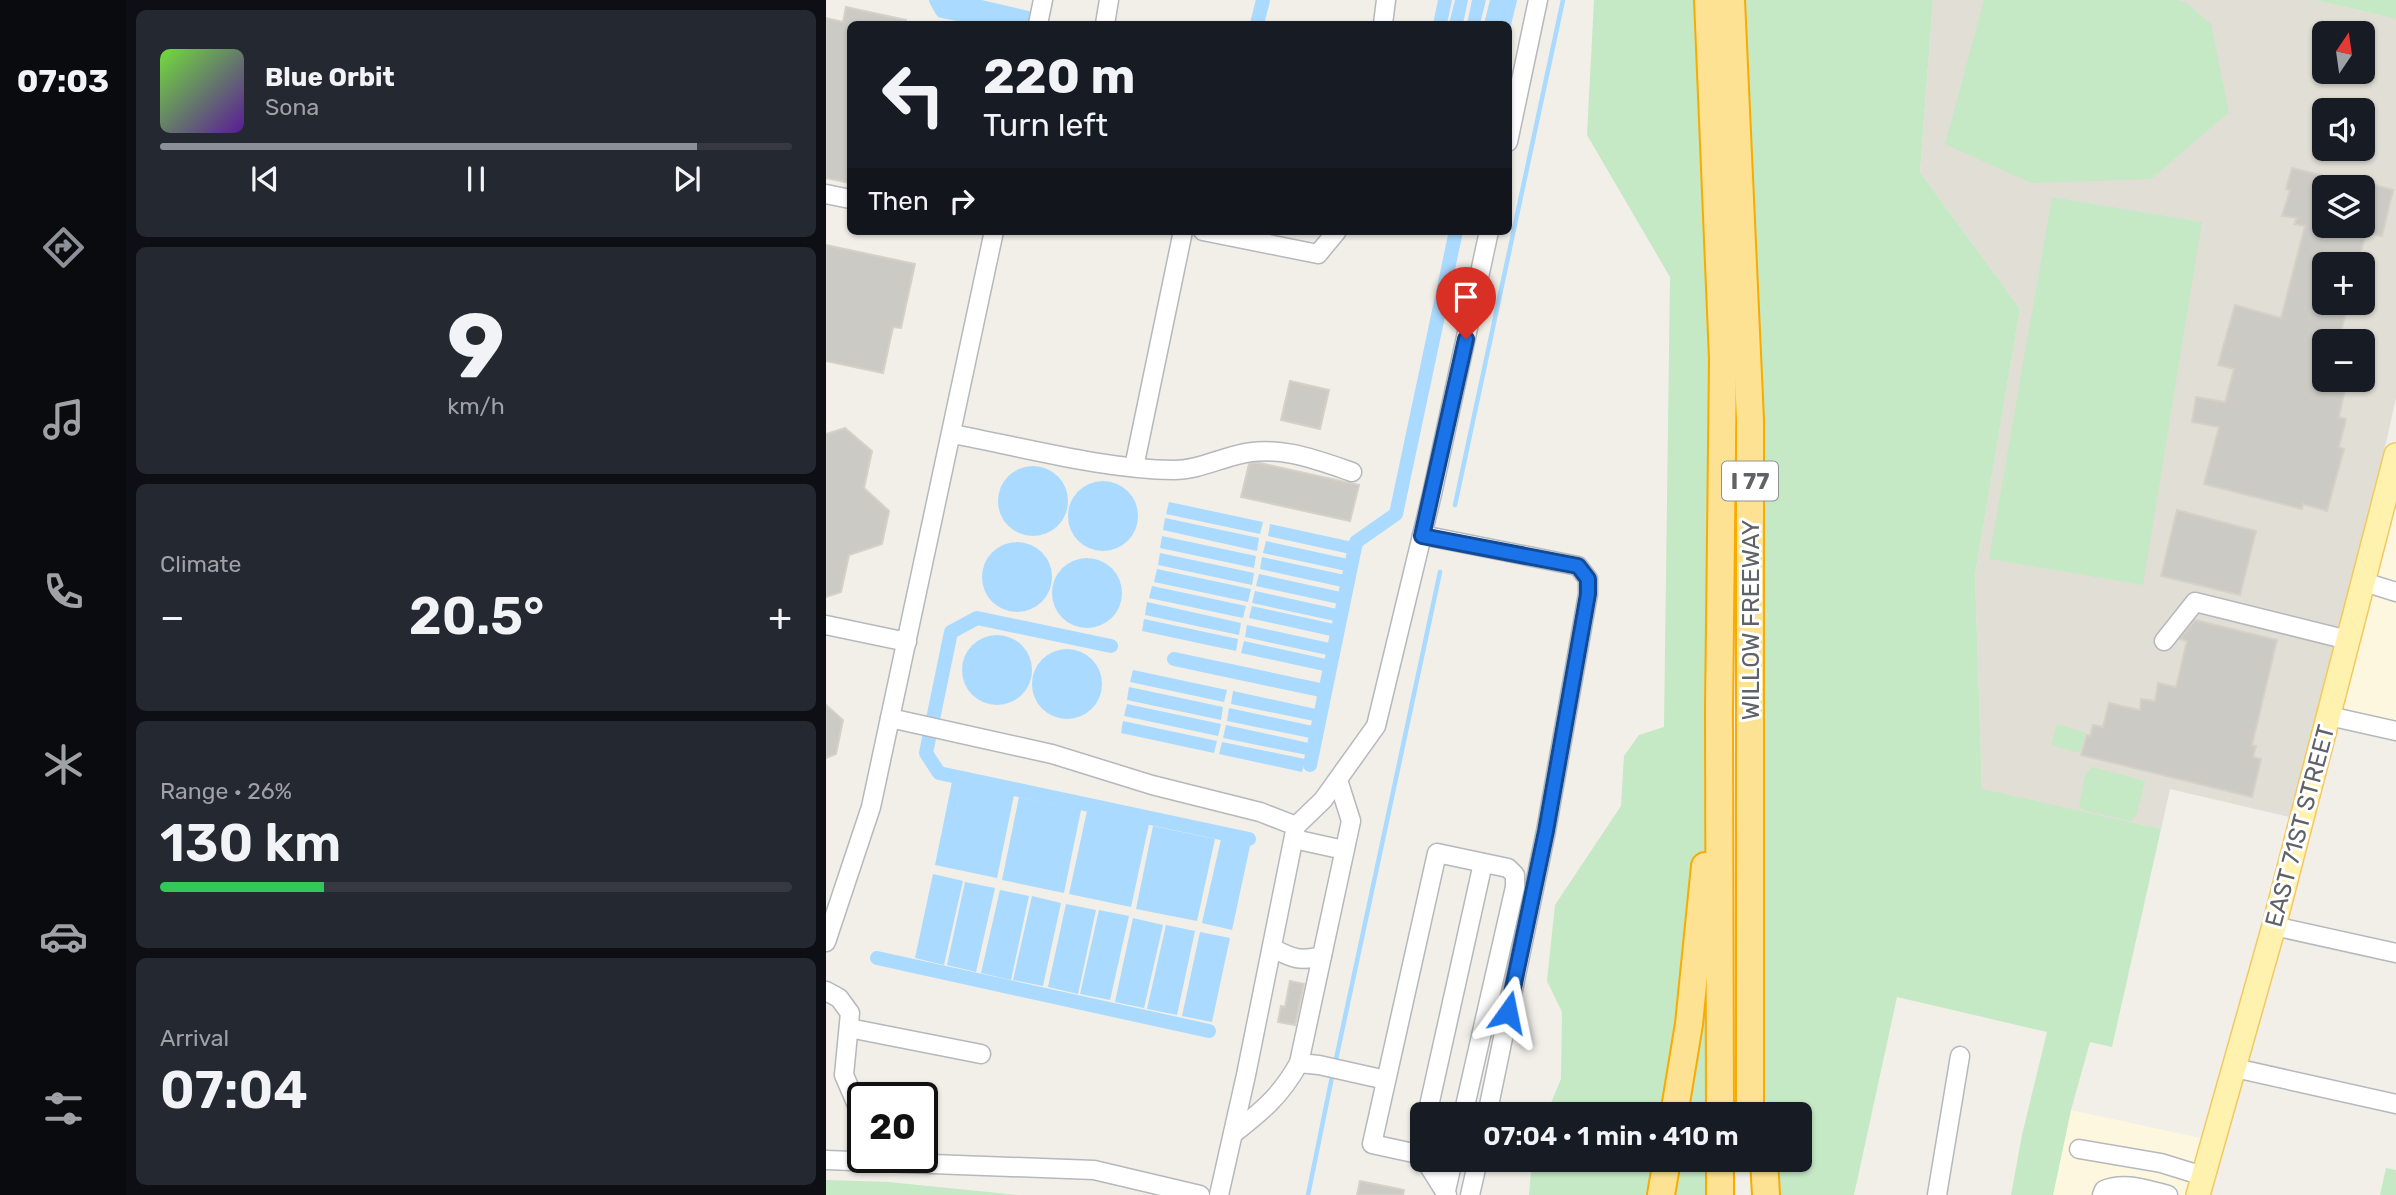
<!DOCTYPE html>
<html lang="en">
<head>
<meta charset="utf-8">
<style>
	body { margin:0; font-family:Rubik,sans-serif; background:#242831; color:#f1f3f6; height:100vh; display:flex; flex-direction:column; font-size:26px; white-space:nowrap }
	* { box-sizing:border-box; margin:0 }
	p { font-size:23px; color:#9ea1a6 }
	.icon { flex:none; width:38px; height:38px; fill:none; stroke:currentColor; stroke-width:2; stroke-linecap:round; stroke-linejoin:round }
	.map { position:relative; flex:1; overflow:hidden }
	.sheet { display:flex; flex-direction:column; gap:10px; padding:10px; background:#0d0f14; width:700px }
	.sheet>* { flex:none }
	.banner { position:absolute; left:21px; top:21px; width:665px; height:214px; border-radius:10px; box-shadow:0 2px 5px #0004; background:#171b24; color:#f1f3f6; overflow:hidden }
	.needle { width:46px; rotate:13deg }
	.controls { position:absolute; left:1486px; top:21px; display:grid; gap:14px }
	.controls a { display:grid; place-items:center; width:63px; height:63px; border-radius:10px; background:#171b24; box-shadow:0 2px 5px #0004; font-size:35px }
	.speed { position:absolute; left:21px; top:1082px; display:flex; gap:14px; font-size:35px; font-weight:700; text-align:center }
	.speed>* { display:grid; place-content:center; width:91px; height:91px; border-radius:50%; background:#171b24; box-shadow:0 2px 5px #0004; line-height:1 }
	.speed .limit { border:4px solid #111; border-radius:10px; background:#fff; color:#111 }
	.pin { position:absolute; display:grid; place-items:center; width:60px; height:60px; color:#fff; margin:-72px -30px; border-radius:50% 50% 50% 0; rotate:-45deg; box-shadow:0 0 7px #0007 }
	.pin .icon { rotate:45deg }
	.me { position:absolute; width:77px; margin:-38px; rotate:12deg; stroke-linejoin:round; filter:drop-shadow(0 0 5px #0008) }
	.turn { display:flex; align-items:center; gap:24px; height:147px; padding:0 21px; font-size:32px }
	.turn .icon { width:91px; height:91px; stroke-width:2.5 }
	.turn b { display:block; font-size:49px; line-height:60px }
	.then { display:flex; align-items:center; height:66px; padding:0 21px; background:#0003; gap:14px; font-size:26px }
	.big { font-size:52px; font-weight:600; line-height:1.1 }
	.sheet .widget { flex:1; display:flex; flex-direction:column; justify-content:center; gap:10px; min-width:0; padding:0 24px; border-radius:10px; background:#242831 }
	.sheet .dial { align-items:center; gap:0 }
	.dial b { font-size:91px; line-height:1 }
	.song { display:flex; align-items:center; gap:21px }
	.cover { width:84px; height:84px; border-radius:10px; background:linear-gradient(135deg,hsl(100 70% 55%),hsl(270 70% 35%)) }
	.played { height:7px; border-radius:4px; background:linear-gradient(90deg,#8c9099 85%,#363941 85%) }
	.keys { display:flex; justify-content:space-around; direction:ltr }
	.heat { display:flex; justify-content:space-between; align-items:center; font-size:38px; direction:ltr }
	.charge { height:10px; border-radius:5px; background:linear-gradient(90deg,#34c759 26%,#363941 0) }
	.trip { position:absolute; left:584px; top:1102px; width:402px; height:70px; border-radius:10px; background:#171b24; box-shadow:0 2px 5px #0004; font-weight:600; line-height:70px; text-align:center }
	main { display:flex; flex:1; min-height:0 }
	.tab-bar { display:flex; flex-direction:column; width:126px; justify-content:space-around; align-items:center; background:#090b0e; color:#9ea1a6 }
	.tab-bar .icon { width:49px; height:49px }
	.tab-bar .selected { color:#8c9099 }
	.tab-bar b { font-size:32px; color:#f1f3f6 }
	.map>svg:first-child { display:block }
</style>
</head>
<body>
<main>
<nav class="tab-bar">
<b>07:03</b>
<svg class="icon selected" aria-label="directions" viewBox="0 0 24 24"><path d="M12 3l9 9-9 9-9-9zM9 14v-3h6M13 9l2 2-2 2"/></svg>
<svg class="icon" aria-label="music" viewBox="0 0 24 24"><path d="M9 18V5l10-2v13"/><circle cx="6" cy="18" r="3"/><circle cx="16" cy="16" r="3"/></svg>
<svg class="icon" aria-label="phone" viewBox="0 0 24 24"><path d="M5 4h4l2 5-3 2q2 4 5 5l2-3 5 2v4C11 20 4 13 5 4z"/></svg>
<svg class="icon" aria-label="climate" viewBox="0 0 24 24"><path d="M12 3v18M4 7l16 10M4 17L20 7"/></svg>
<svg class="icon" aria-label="car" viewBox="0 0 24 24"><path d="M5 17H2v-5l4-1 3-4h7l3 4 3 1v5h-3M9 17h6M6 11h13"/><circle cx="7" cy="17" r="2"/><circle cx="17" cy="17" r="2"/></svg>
<svg class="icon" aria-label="filters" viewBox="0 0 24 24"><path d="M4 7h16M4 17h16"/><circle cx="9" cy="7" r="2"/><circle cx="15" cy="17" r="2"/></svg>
</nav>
<section class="sheet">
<div class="widget">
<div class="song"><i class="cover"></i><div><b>Blue Orbit</b><p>Sona</p></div></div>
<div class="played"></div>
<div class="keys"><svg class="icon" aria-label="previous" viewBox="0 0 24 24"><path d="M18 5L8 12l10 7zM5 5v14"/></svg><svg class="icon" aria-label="pause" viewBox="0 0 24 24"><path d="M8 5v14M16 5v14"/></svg><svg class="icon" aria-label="next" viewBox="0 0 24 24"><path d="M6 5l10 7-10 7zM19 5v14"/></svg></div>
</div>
<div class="widget dial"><b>9</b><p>km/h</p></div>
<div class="widget"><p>Climate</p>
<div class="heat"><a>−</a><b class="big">20.5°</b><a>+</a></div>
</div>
<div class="widget"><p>Range · 26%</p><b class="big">130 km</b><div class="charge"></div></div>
<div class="widget"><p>Arrival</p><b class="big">07:04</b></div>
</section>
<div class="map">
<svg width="1570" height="1195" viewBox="0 0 1570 1195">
	<rect width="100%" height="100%" fill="#f1efe8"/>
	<!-- commercial -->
	<g fill="#fef7e0">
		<polygon points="1570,455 1570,731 1503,716"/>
		<polygon points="1245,1110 1388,1141 1372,1195 1227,1195"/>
	</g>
	<!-- education -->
	<path fill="#e1ded6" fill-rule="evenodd" d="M1107,0H1489L1570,19V398L1476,820L1344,789L1335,829L1156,790L1149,575L1194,309L1094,172ZM1498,33H1536V72H1498ZM1498,110H1536V149H1498ZM1498,187H1536V226H1498ZM1498,264H1536V303H1498ZM1498,341H1536V380H1498Z"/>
	<!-- green -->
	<g fill="#c5e8c5">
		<polygon points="768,0 882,0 894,1115 720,1115 735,1079 736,1012 721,981 729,905 795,806 798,756 813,735 838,727 844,277 761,135"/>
		<polygon points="905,0 1107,0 1094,172 1194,309 1149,575 1156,789 1335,829 1286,1047 1264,1042 1245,1110 1227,1195 1185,1195 1196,1135 1221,1032 1071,997 1028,1195 940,1195 938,1160 975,1160 975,1115 935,1115"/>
		<polygon points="1158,0 1351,0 1359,2 1385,24 1403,112 1325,179 1205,183 1119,144"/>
		<polygon points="1489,0 1570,0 1570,19"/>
		<polygon points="1226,197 1376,222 1317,585 1163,559"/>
		<polygon points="1231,724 1260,733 1254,753 1225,745"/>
		<polygon points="1266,767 1319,781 1310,816 1305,821 1257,810 1253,806 1259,775"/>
		<polygon points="706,1160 894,1160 894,1195 703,1195"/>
		<polygon points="1560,1168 1570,1170 1570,1195 1554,1195"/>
		<polygon points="0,1180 62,1182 193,1195 0,1195"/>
	</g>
	<!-- water -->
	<g fill="#aadaff">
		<polygon points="612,0 626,0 621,24 607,24"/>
		<polygon points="629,0 642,0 637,24 623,24"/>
		<polygon points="646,0 660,0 654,24 641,24"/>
		<polygon points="664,0 677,0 672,24 658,24"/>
		<circle cx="207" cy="501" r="35"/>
		<circle cx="277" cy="516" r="35"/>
		<polygon points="343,502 437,522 434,534 340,514"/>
		<polygon points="339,518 433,538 431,551 337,530"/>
		<polygon points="444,524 527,542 524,554 442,536"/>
		<polygon points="336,536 430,556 428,568 334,548"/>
		<polygon points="440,541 522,559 520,571 437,553"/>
		<circle cx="191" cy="577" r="35"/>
		<polygon points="334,553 428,573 426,585 332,565"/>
		<polygon points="436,557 519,575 516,587 434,569"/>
		<circle cx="261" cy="593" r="35"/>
		<polygon points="331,569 425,589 422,602 328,582"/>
		<polygon points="433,574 515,592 513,604 430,586"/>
		<polygon points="326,586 420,606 417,618 323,598"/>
		<polygon points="429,591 511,609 509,621 426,603"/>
		<polygon points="321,602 415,623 413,635 319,615"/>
		<polygon points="426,606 508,624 505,636 423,618"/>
		<polygon points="318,619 412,639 410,651 316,631"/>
		<polygon points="421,625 504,643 501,655 419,637"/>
		<circle cx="171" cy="670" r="35"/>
		<polygon points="418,641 500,659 498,671 415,653"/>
		<circle cx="241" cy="684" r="35"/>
		<polygon points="307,670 401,690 398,702 304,682"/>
		<polygon points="303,687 397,707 395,720 301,700"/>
		<polygon points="407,691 490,709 488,721 405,704"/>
		<polygon points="301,704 395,724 392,736 298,716"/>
		<polygon points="403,708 487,726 484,738 401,721"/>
		<polygon points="297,721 391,741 388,753 295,733"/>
		<polygon points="400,725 483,743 481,755 397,738"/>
		<polygon points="396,742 479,759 476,772 393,754"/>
		<polygon points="126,782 188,795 171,878 109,865"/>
		<polygon points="193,797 255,810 238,893 176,880"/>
		<polygon points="261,811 323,824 305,907 243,894"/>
		<polygon points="327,826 389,839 371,921 310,909"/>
		<polygon points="395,839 424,846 406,930 376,923"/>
		<polygon points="107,874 137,881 118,965 89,958"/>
		<polygon points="139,882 169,888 150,972 121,965"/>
		<polygon points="174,890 203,896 185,980 155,973"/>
		<polygon points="206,896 235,903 217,986 187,980"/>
		<polygon points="240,904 270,910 252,994 222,987"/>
		<polygon points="273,910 303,916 284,1000 254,994"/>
		<polygon points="307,918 337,925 318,1008 289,1002"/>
		<polygon points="340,925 369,931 351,1015 321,1009"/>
		<polygon points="374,932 404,938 386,1022 356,1016"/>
	</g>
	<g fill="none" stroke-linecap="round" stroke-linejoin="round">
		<!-- stream -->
		<g stroke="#aadaff" stroke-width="4.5">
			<polyline points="629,505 737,0"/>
			<polyline points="509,1064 614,572"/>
			<polyline points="482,1195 507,1072"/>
		</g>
		<!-- canal -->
		<g stroke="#aadaff" stroke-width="14">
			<polyline points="110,0 116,11 182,24"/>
			<polyline points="125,0 202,18"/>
			<polyline points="431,24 437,0"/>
			<polyline points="678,24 684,0"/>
			<polyline points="285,646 151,618 125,632 100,753 113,773 423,839"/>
			<polyline points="348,659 499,691"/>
			<polyline points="484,765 530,542 570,514 630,231"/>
			<polyline points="51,958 383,1031"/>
		</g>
	</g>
	<!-- building -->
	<g fill="#cccac5" stroke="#d6d1c6" stroke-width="2">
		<polygon points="20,7 80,20 79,24 24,24 24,183 0,178 0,18 17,22"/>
		<polygon points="1466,168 1526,183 1525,187 1498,187 1498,226 1536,226 1536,181 1567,190 1556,236 1540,233 1532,264 1498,264 1498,303 1522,303 1513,341 1498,341 1498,380 1521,380 1513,417 1520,419 1513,447 1518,449 1501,511 1477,504 1476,509 1378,484 1393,427 1366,422 1370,397 1399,402 1408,369 1392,365 1409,305 1455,318 1479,226 1468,224 1471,218 1456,216 1464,190 1460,189"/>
		<polygon points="0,245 89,264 75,328 67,327 57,373 0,361"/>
		<polygon points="464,381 503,390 494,429 455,420"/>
		<polygon points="19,428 46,451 38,488 63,511 56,544 23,555 15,592 0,597 0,434"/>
		<polygon points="427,463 434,463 533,485 524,521 415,497 423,464"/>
		<polygon points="1351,510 1430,531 1414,595 1335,576"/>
		<polygon points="1369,620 1451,640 1426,745 1430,746 1427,757 1435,759 1426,797 1255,755 1261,735 1264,736 1267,725 1277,727 1283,703 1314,710 1315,699 1329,701 1332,683 1350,687 1361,641 1354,639"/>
		<polygon points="0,705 17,720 10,754 0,758"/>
		<polygon points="464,981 478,984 469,1025 452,1022 455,1006 459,1007"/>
		<polygon points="534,1181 578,1190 577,1195 531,1195"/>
	</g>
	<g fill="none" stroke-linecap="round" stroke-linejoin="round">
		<defs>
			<g id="minor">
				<polyline points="212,24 217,0"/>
				<polyline points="279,24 283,0"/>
				<polyline points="557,24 560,0"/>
				<polyline points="682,142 712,0"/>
				<polyline points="0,194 24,199"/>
				<polyline points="377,231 492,254 511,231"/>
				<path d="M126,434C197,447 276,469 348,470C370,470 390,460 411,455C450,444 489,459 526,472"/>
				<polyline points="308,467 357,231"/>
				<polyline points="596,535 752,566 762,579 762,594 720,831 661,1115"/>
				<polyline points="1538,582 1570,592"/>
				<polyline points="0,625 81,642"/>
				<polyline points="1338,641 1369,602 1522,640"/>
				<polyline points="1503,716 1570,731"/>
				<polyline points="64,718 226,754 326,785 434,812 470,826"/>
				<polyline points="468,839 518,850"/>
				<polyline points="1448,926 1570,953"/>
				<polyline points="0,942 45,807 168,231"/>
				<path d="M446,948C466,958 473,962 496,956"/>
				<polyline points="0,991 13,998 24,1013 18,1075 37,1119"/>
				<polyline points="23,1028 155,1054"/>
				<polyline points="473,1063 493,1065 560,1080"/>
				<polyline points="1409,1068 1570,1104"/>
				<polyline points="601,1115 657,863"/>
				<path d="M407,1134C436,1111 454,1097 473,1063L525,821L512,780"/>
				<polyline points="1253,1149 1335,1163 1377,1176"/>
				<polyline points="592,1154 597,1132"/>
				<polyline points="597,1158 592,1154 546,1144 611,853 682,868 689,875 689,887 637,1115"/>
				<polyline points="0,1160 268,1170 374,1195"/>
				<polyline points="599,1160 621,1195"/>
				<polyline points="393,1195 420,1075 470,826 497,800 550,726 606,494 663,231"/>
				<polyline points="619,1195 627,1160"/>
				<polyline points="644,1195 652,1160"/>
				<polyline points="1111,1195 1134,1056"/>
				<path d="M1276,1195L1278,1190C1298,1181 1321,1190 1342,1195"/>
			</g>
			<polyline id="major" points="1372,1195 1448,926 1570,455"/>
			<g id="highway">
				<polyline points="882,0 897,359 893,711 894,1115"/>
				<polyline points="905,0 924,420 924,1115"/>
				<polyline points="848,1115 863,1024 879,866"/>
				<polyline points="894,1160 894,1195"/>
				<polyline points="938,1160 940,1195"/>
				<polyline points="835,1195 841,1160"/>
			</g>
		</defs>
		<!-- minor casing -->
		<use href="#minor" stroke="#b5b8bc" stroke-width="21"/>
		<!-- major casing -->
		<use href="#major" stroke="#f2c960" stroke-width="26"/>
		<!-- highway casing -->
		<use href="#highway" stroke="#f9ab00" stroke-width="30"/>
		<!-- minor -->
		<use href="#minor" stroke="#fff" stroke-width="18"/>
		<!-- major -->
		<use href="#major" stroke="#fff2af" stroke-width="23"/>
		<!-- highway -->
		<use href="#highway" stroke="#fde293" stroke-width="26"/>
	</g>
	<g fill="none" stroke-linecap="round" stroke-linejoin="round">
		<defs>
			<polyline id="route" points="640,339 596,536 752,566 762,579 762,594 720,831 682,1012"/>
		</defs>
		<!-- route casing -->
		<use href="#route" stroke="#114b97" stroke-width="18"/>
		<!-- route -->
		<use href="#route" stroke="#1a73e8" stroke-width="12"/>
	</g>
	<g text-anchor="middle" stroke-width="6" stroke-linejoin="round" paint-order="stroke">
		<!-- shield labels -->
		<rect fill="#fff" stroke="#8f9295" stroke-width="2" x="896" y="461.5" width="56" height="39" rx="5"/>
		<g font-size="23" font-weight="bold" fill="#5f6368">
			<text x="924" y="489">I 77</text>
		</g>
		<!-- street labels -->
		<g font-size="24" fill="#5f6368" stroke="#fff">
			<text transform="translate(925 620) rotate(-90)" y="8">WILLOW FREEWAY</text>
			<text transform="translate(1474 826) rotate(-75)" y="8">EAST 71ST STREET</text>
		</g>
	</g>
</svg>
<div class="controls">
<a><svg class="needle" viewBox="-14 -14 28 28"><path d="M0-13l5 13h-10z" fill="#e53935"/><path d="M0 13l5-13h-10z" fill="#9ea1a6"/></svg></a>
<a><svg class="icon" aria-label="sound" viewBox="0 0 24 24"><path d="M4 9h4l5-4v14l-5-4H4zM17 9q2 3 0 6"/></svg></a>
<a><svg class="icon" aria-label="layers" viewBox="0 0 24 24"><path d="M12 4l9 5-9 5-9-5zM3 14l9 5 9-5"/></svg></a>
<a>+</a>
<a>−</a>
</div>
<div class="speed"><div class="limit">20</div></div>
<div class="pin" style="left:640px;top:339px;background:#d93025"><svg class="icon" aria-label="arrive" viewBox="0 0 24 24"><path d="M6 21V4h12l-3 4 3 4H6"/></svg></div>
<svg class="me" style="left:682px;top:1012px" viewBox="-20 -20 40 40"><path d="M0-17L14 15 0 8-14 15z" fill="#1a73e8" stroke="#fff" stroke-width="4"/></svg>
<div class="trip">07:04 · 1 min · 410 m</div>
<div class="banner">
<div class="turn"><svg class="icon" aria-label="left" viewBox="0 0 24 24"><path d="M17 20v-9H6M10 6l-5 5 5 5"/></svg><div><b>220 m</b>Turn left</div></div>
<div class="then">Then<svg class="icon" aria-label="right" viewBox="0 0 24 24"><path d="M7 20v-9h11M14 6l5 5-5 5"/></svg></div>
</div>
</div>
</main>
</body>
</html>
